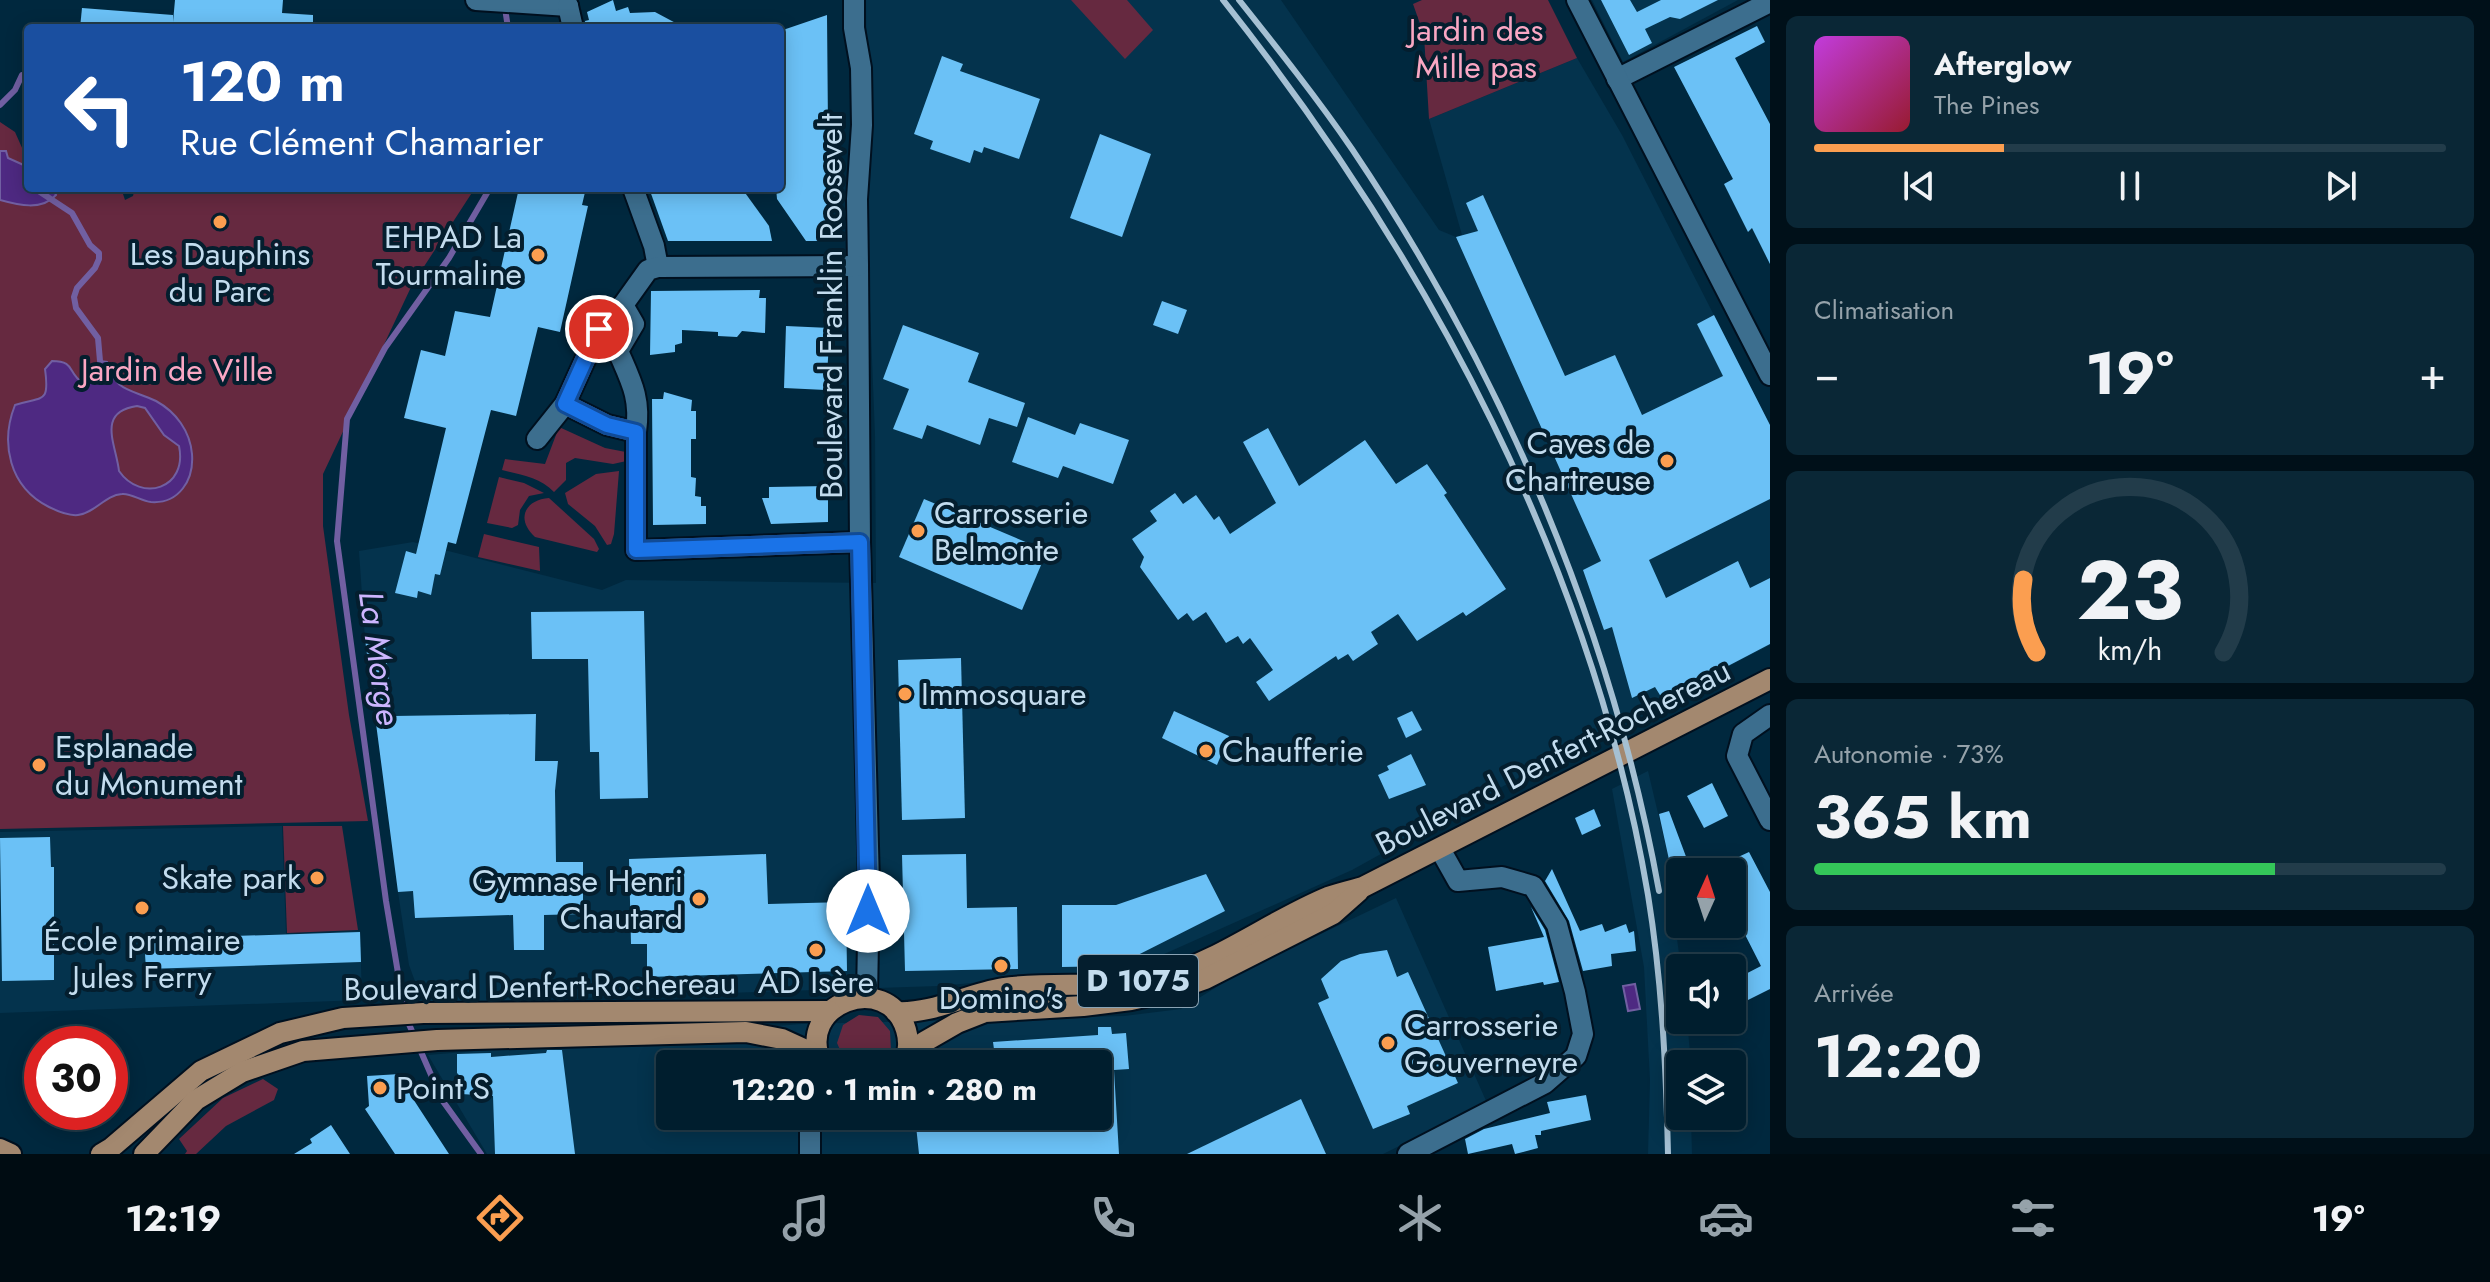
<!DOCTYPE html>
<html lang="fr">
<head>
<meta charset="utf-8">
<style>
	body { margin:0; font-family:Jost,sans-serif; background:#0a2736; color:#f1f3f6; height:100vh; display:flex; flex-direction:column; font-size:30px; white-space:nowrap }
	* { box-sizing:border-box; margin:0 }
	p { font-size:26px; color:#95a2aa }
	.icon { flex:none; width:44px; height:44px; fill:none; stroke:currentColor; stroke-width:2; stroke-linecap:round; stroke-linejoin:round }
	.map { position:relative; flex:1; overflow:hidden }
	.side { display:flex; flex-direction:column; gap:16px; padding:16px; background:#001019; width:720px }
	.side>* { flex:none }
	.guide { position:absolute; left:24px; top:24px; width:760px; height:168px; border-radius:8px; box-shadow:0 4px 20px #0003,0 0 0 2px #223c4a; background:#1a4fa0; color:#fff; overflow:hidden }
	.needle { width:52px; rotate:3deg }
	.controls { position:absolute; left:1666px; top:858px; display:grid; gap:16px }
	.controls a { display:grid; place-items:center; width:80px; height:80px; border-radius:8px; background:#001e2e; box-shadow:0 4px 20px #0003,0 0 0 2px #223c4a; font-size:40px }
	.speed { position:absolute; left:24px; top:1026px; display:flex; gap:16px; font-size:40px; font-weight:700; text-align:center }
	.speed>* { display:grid; place-content:center; width:104px; height:104px; border-radius:50%; background:#001e2e; box-shadow:0 4px 20px #0003,0 0 0 2px #223c4a; line-height:1 }
	.speed .limit { border:12px solid #d22; background:#fff; color:#111 }
	.pin { position:absolute; display:grid; place-items:center; width:68px; height:68px; color:#fff; margin:-34px; border:4px solid #fff; border-radius:50%; box-shadow:0 2px 8px #0007 }
	.me { position:absolute; width:88px; margin:-44px; rotate:0deg; stroke-linejoin:round; filter:drop-shadow(0 0 6px #0008) }
	.turn { display:flex; align-items:center; gap:28px; height:168px; padding:0 24px; font-size:36px }
	.turn .icon { width:104px; height:104px; stroke-width:2.5 }
	.turn b { display:block; font-size:56px; line-height:68px }
	.big { font-size:60px; font-weight:700; line-height:1.1 }
	.side .card { flex:1; display:flex; flex-direction:column; justify-content:center; gap:12px; min-width:0; padding:0 28px; border-radius:12px; background:#0a2736 }
	.side .dial { align-items:center; gap:0 }
	.dial svg { height:208px; overflow:visible; fill:none; stroke:#223c4a; stroke-width:7; stroke-linecap:round; text-anchor:middle }
	.dial text { fill:#f1f3f6; stroke:none }
	.song { display:flex; align-items:center; gap:24px }
	.cover { width:96px; height:96px; border-radius:12px; background:linear-gradient(135deg,hsl(290 70% 55%),hsl(350 70% 35%)) }
	.played { height:8px; border-radius:4px; background:linear-gradient(90deg,#fb9e50 30%,#223c4a 30%) }
	.keys { display:flex; justify-content:space-around; direction:ltr }
	.heat { display:flex; justify-content:space-between; align-items:center; font-size:44px; direction:ltr }
	.charge { height:12px; border-radius:6px; background:linear-gradient(90deg,#34c759 73%,#223c4a 0) }
	.trip { position:absolute; left:656px; top:1050px; width:456px; height:80px; border-radius:8px; background:#001e2e; box-shadow:0 4px 20px #0003,0 0 0 2px #223c4a; font-weight:700; line-height:80px; text-align:center }
	.dock { display:flex; height:128px; justify-content:space-around; align-items:center; background:#000c12; color:#95a2aa }
	.dock .icon { width:56px; height:56px }
	.dock .selected { color:#fb9e50 }
	.dock b { font-size:36px; color:#f1f3f6 }
	main { display:flex; flex:1; min-height:0 }
	.map>svg:first-child { display:block }
</style>
</head>
<body>
<main>
<div class="map">
<svg width="1770" height="1154" viewBox="0 0 1770 1154">
	<rect width="100%" height="100%" fill="#00283e"/>
	<!-- built -->
	<g fill="#04334d" fill-rule="evenodd">
		<polygon points="866,0 1281,0 1439,230 1456,237 1462,235 1429,119 1577,58 1622,135 1770,425 1770,645 1601,732 1352,870 1133,968 939,986 423,1003 409,965 398,892 365,639 359,551 413,542 602,590 626,580 876,583 875,435 868,258"/>
		<polygon points="1592,0 1738,0 1623,62"/>
		<polygon points="1648,771 1670,864 1667,866 1681,968 1680,1020 1687,1020 1691,1063 1680,1064 1680,1116 1691,1116 1692,1154 1648,1154 1650,1080 1644,967 1612,789"/>
		<polygon points="282,826 286,934 360,931 362,1000 0,1013 0,832"/>
		<path d="M1396,898L1487,1103L1383,1154H487L428,1055L801,1024L1124,1016L1181,1009L1241,972ZM670,1064H1098V1116H670Z"/>
	</g>
	<!-- green -->
	<g fill="#662940">
		<polygon points="1071,0 1127,0 1153,30 1125,59"/>
		<polygon points="1422,0 1548,0 1577,58 1429,119 1424,35 1413,4"/>
		<polygon points="0,122 15,132 23,150 28,153 28,188 121,188 125,200 133,196 135,188 475,188 412,285 323,474 323,526 349,715 368,821 0,829"/>
		<path d="M559,427L605,448L631,453V460L613,464L575,458L566,463V480L554,492C540,477 521,475 502,470L505,459L545,464Z"/>
		<polygon points="619,471 614,534 611,544 607,545 595,526 568,504 565,493 596,474"/>
		<polygon points="499,477 524,483 544,493 529,496 520,510 518,525 512,528 487,523"/>
		<path d="M549,498L594,539L599,549L597,552L535,537C516,520 524,500 549,498Z"/>
		<polygon points="484,534 539,547 540,571 478,557"/>
		<polygon points="283,826 342,826 358,930 287,933"/>
		<path d="M859,1015L878,1017L890,1031L891,1050L880,1064C854,1064 848,1069 837,1043L843,1025Z"/>
		<polygon points="263,1079 278,1089 274,1100 226,1126 196,1154 185,1154 187,1151 179,1139 223,1098"/>
	</g>
	<!-- water -->
	<g fill="#4e2982" stroke="#715fa2" stroke-width="2" fill-rule="evenodd">
		<path d="M0,151H6L8,158L28,167V188H52L56,195C42,211 18,205 0,200Z"/>
		<path d="M52,361C76,361 67,373 83,383L94,377L96,365L100,361L107,362C115,393 132,389 156,401C176,412 190,431 192,454C194,480 179,504 151,502C141,501 131,493 122,494C105,495 95,513 78,515C69,516 57,511 49,507C9,487 0,443 15,405C42,396 50,405 45,369ZM137,406L145,408L164,435L179,446C188,489 141,503 119,471C116,444 96,412 137,406Z"/>
		<polygon points="1635,984 1640,1009 1628,1011 1623,986"/>
	</g>
	<g fill="none" stroke-linecap="round" stroke-linejoin="round">
		<!-- stream -->
		<g stroke="#715fa2" stroke-width="6">
			<polyline points="505,8 508,28"/>
			<polyline points="0,105 15,90 22,75"/>
			<polyline points="34,188 72,213 90,245 99,253 99,259 95,268 77,288 74,297 76,308 98,338 100,361"/>
			<polyline points="481,1154 442,1100 405,1015 386,901 337,541 347,419 385,348 449,258 490,188"/>
		</g>
	</g>
	<!-- building -->
	<g fill="#6bc1f6">
		<polygon points="175,0 283,0 282,13 313,15 313,28 236,28 173,22"/>
		<polygon points="613,0 616,11 628,7 630,13 655,12 685,28 586,28 585,21 589,20 587,12"/>
		<polygon points="1601,0 1630,0 1637,12 1661,0 1718,0 1680,19 1670,17 1645,29 1652,43 1629,55"/>
		<polygon points="82,8 173,15 173,28 80,28"/>
		<polygon points="827,15 829,241 806,241 777,199 776,188 780,188 781,182 780,31"/>
		<polygon points="1757,26 1765,42 1735,58 1770,124 1770,264 1752,228 1748,232 1724,184 1733,179 1674,67"/>
		<polygon points="942,56 963,64 960,71 1040,99 1019,159 984,147 982,153 974,150 970,163 930,149 933,141 914,134"/>
		<polygon points="1100,134 1151,154 1122,237 1070,218"/>
		<polygon points="519,188 586,188 582,205 588,206 560,332 538,327 516,416 491,410 456,544 448,542 440,575 435,574 431,595 418,591 417,598 395,593 406,551 416,554 446,428 404,418 421,350 445,356 455,311 490,317"/>
		<polygon points="649,188 743,190 769,226 772,241 668,241"/>
		<polygon points="1483,195 1565,376 1615,355 1642,415 1723,376 1697,324 1714,315 1770,425 1770,499 1649,560 1666,598 1738,561 1750,588 1770,578 1770,644 1663,700 1655,687 1632,698 1612,627 1604,630 1583,570 1601,561 1456,237 1478,231 1466,203"/>
		<polygon points="760,290 759,298 766,298 765,333 742,331 737,337 718,336 718,332 682,330 682,343 675,345 675,352 650,355 651,291"/>
		<polygon points="1162,301 1187,310 1178,334 1153,325"/>
		<polygon points="903,325 979,353 968,382 1025,403 1017,427 989,418 980,445 927,425 922,439 893,429 909,389 883,379"/>
		<polygon points="786,326 830,328 826,390 784,388"/>
		<polygon points="664,392 692,400 691,411 696,411 696,439 691,439 691,477 696,478 695,496 701,497 701,506 706,506 706,524 653,525 652,399 663,399"/>
		<polygon points="1028,417 1075,435 1080,423 1129,440 1113,484 1063,466 1058,478 1012,462"/>
		<polygon points="1268,428 1299,486 1365,440 1396,484 1427,464 1447,493 1444,495 1506,589 1466,616 1463,612 1417,641 1398,614 1371,632 1378,644 1353,661 1348,654 1338,660 1336,656 1269,701 1256,682 1273,670 1250,638 1243,644 1238,636 1226,643 1206,612 1193,621 1187,613 1178,620 1140,567 1144,557 1132,539 1157,521 1150,511 1175,493 1183,504 1196,495 1214,520 1219,516 1230,534 1276,503 1243,442"/>
		<polygon points="828,486 828,522 771,524 762,498 769,498 769,487"/>
		<polygon points="924,499 1047,551 1022,610 899,557"/>
		<polygon points="644,611 648,798 600,799 599,752 590,752 588,659 532,659 531,612"/>
		<polygon points="384,637 393,716 536,714 535,761 558,761 555,791 556,862 583,862 583,914 544,915 544,950 514,950 513,915 415,918 413,891 398,892 365,639"/>
		<polygon points="961,658 965,818 902,820 898,660"/>
		<polygon points="1174,711 1229,736 1217,765 1162,738"/>
		<polygon points="1412,711 1422,730 1406,738 1397,718"/>
		<polygon points="1411,754 1426,785 1389,799 1378,775 1389,770 1387,766"/>
		<polygon points="1712,783 1728,816 1704,828 1687,796"/>
		<polygon points="1594,809 1601,826 1582,835 1575,818"/>
		<polygon points="1669,811 1691,870 1680,872 1680,875 1673,878 1659,814"/>
		<polygon points="50,837 51,867 54,867 54,980 2,981 0,838"/>
		<polygon points="1749,852 1770,892 1770,989 1732,1008 1732,981 1761,966 1734,913 1746,907 1732,881 1732,872 1727,872 1723,864"/>
		<polygon points="766,854 768,904 846,902 847,971 647,977 647,944 631,944 629,859"/>
		<polygon points="966,854 967,908 1017,907 1018,969 905,971 902,855"/>
		<polygon points="1552,869 1580,931 1602,924 1605,932 1626,924 1629,933 1634,931 1636,951 1611,954 1612,966 1583,971 1569,921 1545,881"/>
		<polygon points="1206,874 1225,911 1116,966 1062,967 1062,905 1116,905"/>
		<polygon points="1531,907 1545,930 1559,982 1544,985 1543,982 1496,991 1488,947 1544,937"/>
		<polygon points="360,932 361,962 146,969 144,939"/>
		<polygon points="1387,950 1397,977 1408,972 1458,1083 1407,1106 1410,1114 1373,1129 1318,1003 1329,998 1321,979 1341,961 1360,954"/>
		<polygon points="1098,1027 1111,1027 1112,1034 1126,1033 1129,1069 1114,1070 1119,1154 919,1154 915,1116 1098,1116 1098,1064 996,1064 993,1042 1098,1035"/>
		<polygon points="547,1050 562,1050 575,1154 495,1154 493,1096 461,1094 460,1076 457,1073 457,1054 491,1053 491,1057 546,1053"/>
		<polygon points="400,1074 404,1085 449,1154 395,1154 365,1109 369,1106 367,1076"/>
		<polygon points="1586,1095 1591,1120 1541,1131 1541,1135 1535,1135 1538,1148 1515,1154 1512,1144 1468,1154 1465,1139 1484,1129 1550,1113 1547,1102"/>
		<polygon points="1301,1099 1326,1154 1187,1154"/>
		<polygon points="331,1125 350,1154 294,1154 312,1143 310,1139"/>
	</g>
	<g fill="none" stroke-linecap="round" stroke-linejoin="round">
		<defs>
			<g id="minor">
				<polyline points="476,0 568,6"/>
				<polyline points="854,0 854,28 861,68 862,125 857,199 858,266 860,542 869,884 867,997"/>
				<polyline points="568,6 573,28"/>
				<polyline points="1617,79 1770,2"/>
				<polyline points="633,188 654,246 658,267"/>
				<path d="M565,404L607,425L636,432C641,398 631,381 618,351L634,324L623,305"/>
				<polyline points="636,432 636,550 860,542"/>
				<polyline points="537,439 565,404 599,329 623,305 648,270 658,267 858,266"/>
				<polyline points="1770,715 1743,734 1737,756 1770,820"/>
				<polyline points="810,1154 810,1123 812,1116"/>
				<polyline points="1408,1154 1545,1083 1576,1056 1583,1034 1575,992 1557,925 1533,886 1502,877 1458,881 1440,849"/>
			</g>
			<polyline id="tertiary" points="1577,0 1770,375"/>
			<g id="primary">
				<path d="M896,1012C934,1014 966,994 1003,988C1053,981 1116,990 1162,977C1221,960 1272,920 1328,897C1339,893 1352,890 1363,887L1770,679"/>
				<polyline points="907,1056 924,1042 957,1023 985,1012 1083,1006 1131,1000 1168,992 1205,979 1333,914 1359,891"/>
				<path d="M822,1064C793,1004 888,969 906,1030C909,1040 909,1050 905,1060"/>
				<polyline points="0,1149 11,1154"/>
				<polyline points="101,1154 111,1148 201,1071 280,1033 343,1018 423,1013 830,1011"/>
				<polyline points="144,1154 196,1100 242,1072 303,1051 437,1040 746,1032 782,1039 817,1055"/>
			</g>
		</defs>
		<!-- minor casing -->
		<use href="#minor" stroke="#00101f" stroke-width="24"/>
		<!-- tertiary casing -->
		<use href="#tertiary" stroke="#00101f" stroke-width="24"/>
		<!-- primary casing -->
		<use href="#primary" stroke="#00101f" stroke-width="24"/>
		<!-- minor -->
		<use href="#minor" stroke="#3c6e8e" stroke-width="20"/>
		<!-- tertiary -->
		<use href="#tertiary" stroke="#3c6e8e" stroke-width="20"/>
		<!-- primary -->
		<use href="#primary" stroke="#a3886f" stroke-width="20"/>
		<!-- rail -->
		<g stroke="#a5c0d3" stroke-width="6">
			<path d="M1223,0C1429,260 1592,565 1648,895C1662,981 1666,1067 1668,1154"/>
			<path d="M1239,0C1278,49 1317,98 1352,149C1502,372 1611,627 1659,891"/>
		</g>
	</g>
	<g fill="none" stroke-linecap="round" stroke-linejoin="round">
		<defs>
			<polyline id="route" points="599,329 565,404 607,425 636,432 636,550 860,542 868,911"/>
		</defs>
		<!-- route casing -->
		<use href="#route" stroke="#114b97" stroke-width="20"/>
		<!-- route -->
		<use href="#route" stroke="#1a73e8" stroke-width="14"/>
	</g>
	<!-- markers -->
	<g fill="#fb9e50" stroke="#041e2e" stroke-width="3">
		<circle cx="220" cy="222" r="8"/>
		<circle cx="538" cy="255" r="8"/>
		<circle cx="1667" cy="461" r="8"/>
		<circle cx="918" cy="531" r="8"/>
		<circle cx="905" cy="694" r="8"/>
		<circle cx="1206" cy="751" r="8"/>
		<circle cx="39" cy="765" r="8"/>
		<circle cx="317" cy="878" r="8"/>
		<circle cx="699" cy="899" r="8"/>
		<circle cx="142" cy="908" r="8"/>
		<circle cx="816" cy="950" r="8"/>
		<circle cx="1001" cy="966" r="8"/>
		<circle cx="1388" cy="1043" r="8"/>
		<circle cx="380" cy="1088" r="8"/>
	</g>
	<g text-anchor="middle" stroke-width="8" stroke-linejoin="round" paint-order="stroke">
		<!-- shield labels -->
		<rect fill="#041e2e" stroke="#8aa3b4" stroke-width="2" x="1078" y="955" width="120" height="52" rx="6"/>
		<g font-size="30" font-weight="bold" fill="#c3dcee">
			<text x="1138" y="991">D 1075</text>
		</g>
		<!-- park labels -->
		<g font-size="32" fill="#faa7c3" stroke="#041e2e">
			<text x="1476" y="41">Jardin des<tspan x="1476" dy="37">Mille pas</tspan></text>
			<text x="177" y="381">Jardin de Ville</text>
		</g>
		<!-- poi labels -->
		<g font-size="32" fill="#c3dcee" stroke="#041e2e" text-anchor="start">
			<text x="522" y="248" text-anchor="end">EHPAD La<tspan x="522" dy="37">Tourmaline</tspan></text>
			<text x="220" y="265" text-anchor="middle">Les Dauphins<tspan x="220" dy="37">du Parc</tspan></text>
			<text x="1651" y="454" text-anchor="end">Caves de<tspan x="1651" dy="37">Chartreuse</tspan></text>
			<text x="934" y="524">Carrosserie<tspan x="934" dy="37">Belmonte</tspan></text>
			<text x="921" y="705">Immosquare</text>
			<text x="55" y="758">Esplanade<tspan x="55" dy="37">du Monument</tspan></text>
			<text x="1222" y="762">Chaufferie</text>
			<text x="301" y="889" text-anchor="end">Skate park</text>
			<text x="683" y="892" text-anchor="end">Gymnase Henri<tspan x="683" dy="37">Chautard</tspan></text>
			<text x="142" y="951" text-anchor="middle">École primaire<tspan x="142" dy="37">Jules Ferry</tspan></text>
			<text x="816" y="993" text-anchor="middle">AD Isère</text>
			<text x="1001" y="1009" text-anchor="middle">Domino's</text>
			<text x="1404" y="1036">Carrosserie<tspan x="1404" dy="37">Gouverneyre</tspan></text>
			<text x="396" y="1099">Point S</text>
		</g>
		<!-- street labels -->
		<g font-size="32" fill="#c3dcee" stroke="#041e2e">
			<text transform="translate(831 306) rotate(-90)" y="11">Boulevard Franklin Roosevelt</text>
			<text transform="translate(1553 757) rotate(-27)" y="11">Boulevard Denfert-Rochereau</text>
			<text transform="translate(540 986) rotate(-1)" y="11">Boulevard Denfert-Rochereau</text>
		</g>
		<!-- water labels -->
		<g font-size="34" font-style="italic" fill="#ccb5fe" stroke="#041e2e">
			<text transform="translate(380 658) rotate(82)" y="12">La Morge</text>
		</g>
	</g>
</svg>
<div class="controls">
<a><svg class="needle" viewBox="-14 -14 28 28"><path d="M0-13l5 13h-10z" fill="#e53935"/><path d="M0 13l5-13h-10z" fill="#95a2aa"/></svg></a>
<a><svg class="icon" aria-label="sound" viewBox="0 0 24 24"><path d="M4 9h4l5-4v14l-5-4H4zM17 9q2 3 0 6"/></svg></a>
<a><svg class="icon" aria-label="layers" viewBox="0 0 24 24"><path d="M12 4l9 5-9 5-9-5zM3 14l9 5 9-5"/></svg></a>
</div>
<div class="speed"><div class="limit">30</div></div>
<div class="pin" style="left:599px;top:329px;background:#d93025"><svg class="icon" aria-label="arrive" viewBox="0 0 24 24"><path d="M6 21V4h12l-3 4 3 4H6"/></svg></div>
<svg class="me" style="left:868px;top:911px" viewBox="-20 -20 40 40"><circle r="19" fill="#fff"/><path d="M0-13L10 11 0 6-10 11z" fill="#1a73e8"/></svg>
<div class="trip">12:20 · 1 min · 280 m</div>
<div class="guide">
<div class="turn"><svg class="icon" aria-label="left" viewBox="0 0 24 24"><path d="M17 20v-9H6M10 6l-5 5 5 5"/></svg><div><b>120 m</b>Rue Clément Chamarier</div></div>
</div>
</div>
<section class="side">
<div class="card">
<div class="song"><i class="cover"></i><div><b>Afterglow</b><p>The Pines</p></div></div>
<div class="played"></div>
<div class="keys"><svg class="icon" aria-label="previous" viewBox="0 0 24 24"><path d="M18 5L8 12l10 7zM5 5v14"/></svg><svg class="icon" aria-label="pause" viewBox="0 0 24 24"><path d="M8 5v14M16 5v14"/></svg><svg class="icon" aria-label="next" viewBox="0 0 24 24"><path d="M6 5l10 7-10 7zM19 5v14"/></svg></div>
</div>
<div class="card"><p>Climatisation</p>
<div class="heat"><a>−</a><b class="big">19°</b><a>+</a></div>
</div>
<div class="card dial"><svg viewBox="0 0 100 80">
<path d="M14 69A42 42 0 1 1 86 69"/>
<path d="M14 69A42 42 0 0 1 9 41" stroke="#fb9e50"/>
<text x="50" y="56" font-size="32" font-weight="700">23</text>
<text x="50" y="72" font-size="11">km/h</text>
</svg></div>
<div class="card"><p>Autonomie · 73%</p><b class="big">365 km</b><div class="charge"></div></div>
<div class="card"><p>Arrivée</p><b class="big">12:20</b></div>
</section>
</main>
<nav class="dock">
<b>12:19</b>
<svg class="icon selected" aria-label="directions" viewBox="0 0 24 24"><path d="M12 3l9 9-9 9-9-9zM9 14v-3h6M13 9l2 2-2 2"/></svg>
<svg class="icon" aria-label="music" viewBox="0 0 24 24"><path d="M9 18V5l10-2v13"/><circle cx="6" cy="18" r="3"/><circle cx="16" cy="16" r="3"/></svg>
<svg class="icon" aria-label="phone" viewBox="0 0 24 24"><path d="M5 4h4l2 5-3 2q2 4 5 5l2-3 5 2v4C11 20 4 13 5 4z"/></svg>
<svg class="icon" aria-label="climate" viewBox="0 0 24 24"><path d="M12 3v18M4 7l16 10M4 17L20 7"/></svg>
<svg class="icon" aria-label="car" viewBox="0 0 24 24"><path d="M5 17H2v-5l4-1 3-4h7l3 4 3 1v5h-3M9 17h6M6 11h13"/><circle cx="7" cy="17" r="2"/><circle cx="17" cy="17" r="2"/></svg>
<svg class="icon" aria-label="filters" viewBox="0 0 24 24"><path d="M4 7h16M4 17h16"/><circle cx="9" cy="7" r="2"/><circle cx="15" cy="17" r="2"/></svg>
<b>19°</b>
</nav>
</body>
</html>
